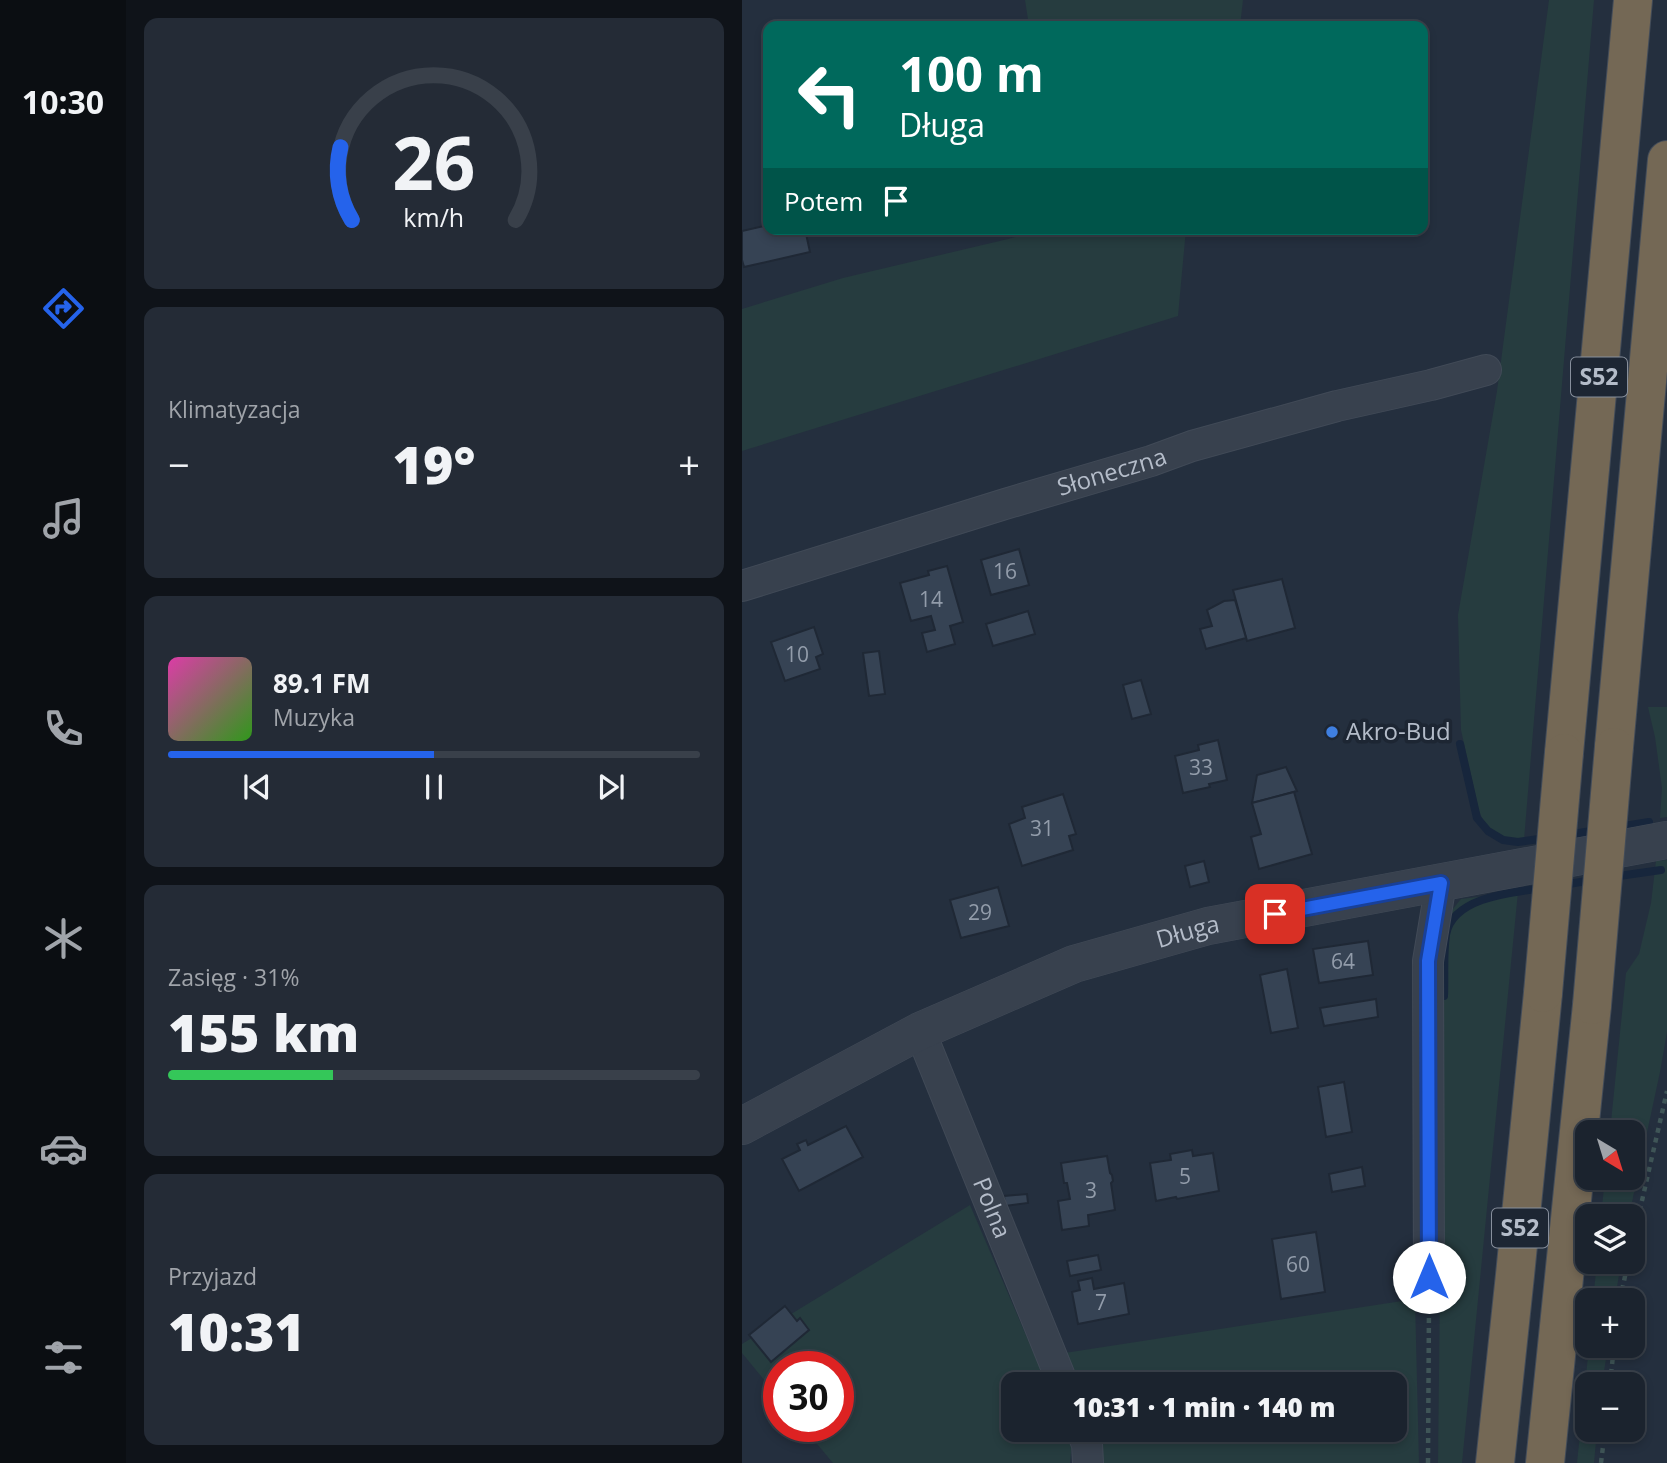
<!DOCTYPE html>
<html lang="pl">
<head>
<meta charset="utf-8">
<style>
	body { margin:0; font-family:"Open Sans",sans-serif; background:#242b36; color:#f1f3f6; height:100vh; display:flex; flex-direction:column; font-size:26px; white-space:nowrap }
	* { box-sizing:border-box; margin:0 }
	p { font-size:23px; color:#a0a4aa }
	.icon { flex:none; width:38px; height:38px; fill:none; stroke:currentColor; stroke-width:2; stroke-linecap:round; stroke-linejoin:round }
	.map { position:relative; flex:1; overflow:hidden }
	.drawer { display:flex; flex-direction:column; gap:18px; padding:18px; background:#0f1319; width:616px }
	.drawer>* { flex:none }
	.top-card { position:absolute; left:21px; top:21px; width:665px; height:214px; border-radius:14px; box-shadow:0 4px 10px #0003,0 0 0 2px #39404a; background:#00695c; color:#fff; overflow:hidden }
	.needle { width:46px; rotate:142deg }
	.fabs { position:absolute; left:833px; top:1120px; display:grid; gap:14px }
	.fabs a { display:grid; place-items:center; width:70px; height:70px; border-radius:14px; background:#1b232e; box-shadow:0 4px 10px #0003,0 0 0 2px #39404a; font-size:35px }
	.speed { position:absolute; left:21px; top:1351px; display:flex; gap:14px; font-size:35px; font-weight:700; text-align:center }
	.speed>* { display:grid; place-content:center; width:91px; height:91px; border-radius:50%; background:#1b232e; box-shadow:0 4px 10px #0003,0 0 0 2px #39404a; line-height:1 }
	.speed .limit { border:10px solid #d22; background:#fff; color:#111 }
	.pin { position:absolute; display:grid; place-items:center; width:60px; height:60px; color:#fff; margin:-30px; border-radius:14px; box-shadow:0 4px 10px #0006 }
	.me { position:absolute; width:77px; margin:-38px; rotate:0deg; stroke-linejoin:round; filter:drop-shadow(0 0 5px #0008) }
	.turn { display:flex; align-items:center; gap:24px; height:147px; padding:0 21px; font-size:32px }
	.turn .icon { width:91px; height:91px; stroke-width:2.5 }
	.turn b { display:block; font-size:49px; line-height:60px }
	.then { display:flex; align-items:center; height:66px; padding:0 21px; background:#0003; gap:14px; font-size:26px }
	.big { font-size:52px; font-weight:800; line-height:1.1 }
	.drawer .card { flex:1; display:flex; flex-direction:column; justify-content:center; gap:10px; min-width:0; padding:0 24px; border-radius:14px; background:#242b36 }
	.drawer .dial { align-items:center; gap:0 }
	.dial svg { height:182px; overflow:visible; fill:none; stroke:#39404a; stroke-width:7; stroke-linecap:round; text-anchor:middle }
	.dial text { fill:#f1f3f6; stroke:none }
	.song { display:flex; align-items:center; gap:21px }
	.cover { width:84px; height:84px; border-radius:10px; background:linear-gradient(135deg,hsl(320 70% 55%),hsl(110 70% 35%)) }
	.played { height:7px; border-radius:4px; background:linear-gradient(90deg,#2563eb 50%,#39404a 50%) }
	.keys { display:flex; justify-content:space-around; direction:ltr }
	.heat { display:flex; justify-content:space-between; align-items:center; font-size:38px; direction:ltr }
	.charge { height:10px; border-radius:5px; background:linear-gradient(90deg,#34c759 31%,#39404a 0) }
	.trip { position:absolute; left:259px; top:1372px; width:406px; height:70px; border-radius:14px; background:#1b232e; box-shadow:0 4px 10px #0003,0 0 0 2px #39404a; font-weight:800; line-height:70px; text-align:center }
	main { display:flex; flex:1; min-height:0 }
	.tabs { display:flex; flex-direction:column; width:126px; justify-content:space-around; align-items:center; background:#0b0e12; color:#a0a4aa }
	.tabs .icon { width:49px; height:49px }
	.tabs .selected { color:#2563eb }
	.tabs b { font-size:32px; color:#f1f3f6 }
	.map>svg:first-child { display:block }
</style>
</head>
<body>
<main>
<nav class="tabs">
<b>10:30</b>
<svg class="icon selected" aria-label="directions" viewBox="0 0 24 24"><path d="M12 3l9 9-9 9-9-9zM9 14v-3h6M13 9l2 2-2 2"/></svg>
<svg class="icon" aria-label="music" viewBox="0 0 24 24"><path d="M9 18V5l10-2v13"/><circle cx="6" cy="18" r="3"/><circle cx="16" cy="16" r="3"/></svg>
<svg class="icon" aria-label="phone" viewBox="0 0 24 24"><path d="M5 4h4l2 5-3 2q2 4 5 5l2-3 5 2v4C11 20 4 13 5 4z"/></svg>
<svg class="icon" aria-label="climate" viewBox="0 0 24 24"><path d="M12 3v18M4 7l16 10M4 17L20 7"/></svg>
<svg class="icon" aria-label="car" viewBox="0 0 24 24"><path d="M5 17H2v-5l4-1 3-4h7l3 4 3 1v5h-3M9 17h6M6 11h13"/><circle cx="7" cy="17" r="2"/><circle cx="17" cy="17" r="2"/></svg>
<svg class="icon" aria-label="filters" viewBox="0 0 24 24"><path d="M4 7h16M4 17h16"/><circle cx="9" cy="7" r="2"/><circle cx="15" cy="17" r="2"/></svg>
</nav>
<section class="drawer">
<div class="card dial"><svg viewBox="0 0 100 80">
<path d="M14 69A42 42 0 1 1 86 69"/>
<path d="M14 69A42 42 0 0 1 9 37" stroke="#2563eb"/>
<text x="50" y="56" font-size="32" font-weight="700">26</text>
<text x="50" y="72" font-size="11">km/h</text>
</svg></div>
<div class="card"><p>Klimatyzacja</p>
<div class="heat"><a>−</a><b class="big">19°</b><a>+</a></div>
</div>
<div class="card">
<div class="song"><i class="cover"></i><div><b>89.1 FM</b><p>Muzyka</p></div></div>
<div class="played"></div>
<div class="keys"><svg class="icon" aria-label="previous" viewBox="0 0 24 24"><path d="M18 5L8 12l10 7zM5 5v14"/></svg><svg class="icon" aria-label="pause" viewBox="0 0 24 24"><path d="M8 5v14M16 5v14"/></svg><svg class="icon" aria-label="next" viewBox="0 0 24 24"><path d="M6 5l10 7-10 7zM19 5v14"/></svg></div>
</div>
<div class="card"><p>Zasięg · 31%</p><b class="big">155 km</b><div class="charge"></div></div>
<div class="card"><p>Przyjazd</p><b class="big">10:31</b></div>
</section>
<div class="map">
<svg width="925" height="1463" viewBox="0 0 925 1463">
	<rect width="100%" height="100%" fill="#242f3e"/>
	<!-- green -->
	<g fill="#263c3f">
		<polygon points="283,0 501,0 498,26 287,26"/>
		<polygon points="807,0 852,0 782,840 759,838 743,825 737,811 719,730 716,615 755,391"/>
		<polygon points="301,229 444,229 436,316 0,451 0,309 101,278 266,239"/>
		<polygon points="906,707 925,707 925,817 918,818 920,788 913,737"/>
		<polygon points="925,860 925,1032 918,1072 887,1216 859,1216 863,1178 891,1178 891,1132 868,1132 884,973 897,954 909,903 914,861"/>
		<polygon points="776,892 720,1463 696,1463 702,920 719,899"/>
		<polygon points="228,1205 305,1384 271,1384 271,1430 324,1430 330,1443 328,1463 91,1463 60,1426 96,1426 96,1367 37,1367 37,1398 0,1353 0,1344"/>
		<polygon points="855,1262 879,1262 873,1300 851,1300"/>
		<polygon points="673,1299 677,1463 355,1463 348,1430 653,1430 653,1384 329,1384 316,1354"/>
		<polygon points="847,1346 866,1346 860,1384 845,1384 845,1430 855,1430 852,1463 835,1463"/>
	</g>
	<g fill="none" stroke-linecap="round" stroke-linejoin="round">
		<!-- stream -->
		<g stroke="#17263c" stroke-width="8">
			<polyline points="718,744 735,818 746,831 761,840 776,842 804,838"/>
			<polyline points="876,827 907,822"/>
			<polyline points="824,835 856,830"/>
			<polyline points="870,877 919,870"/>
			<polyline points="821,885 850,880"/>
			<path d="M702,996C703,977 701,955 704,935C710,897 771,892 802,888"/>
		</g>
	</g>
	<!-- building -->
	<g fill="#364354" stroke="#1f2835" stroke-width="2">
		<polygon points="26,225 26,229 63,229 68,252 2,267 0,260 0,231"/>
		<polygon points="277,549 287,585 249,595 239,560"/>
		<polygon points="205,566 221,622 208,626 213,644 185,652 180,633 193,630 189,616 169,621 158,583 187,575 186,571"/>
		<polygon points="540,579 553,628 505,641 491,590"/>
		<polygon points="493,600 504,638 464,649 458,629 470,626 465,610 482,601"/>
		<polygon points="286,611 293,634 251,646 244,624"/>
		<polygon points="72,627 81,654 74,657 78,669 43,681 29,642"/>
		<polygon points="137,651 143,694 127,696 121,653"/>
		<polygon points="399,680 409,714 390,719 381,685"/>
		<polygon points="476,740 485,780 467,784 468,787 441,793 433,756 457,750 456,745"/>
		<polygon points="544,767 555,791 510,803 515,775"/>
		<polygon points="552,792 570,854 517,869 509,837 519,834 510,803"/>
		<polygon points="321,794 334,834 327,836 331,850 280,866 267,824 283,818 280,807"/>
		<polygon points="462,861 467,882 448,887 443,866"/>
		<polygon points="256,887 267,926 219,938 208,900"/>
		<polygon points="626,941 631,975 577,983 571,949"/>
		<polygon points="545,969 556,1028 529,1033 518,975"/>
		<polygon points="634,999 636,1017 582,1026 578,1008"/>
		<polygon points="602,1082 610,1132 584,1137 576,1087"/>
		<polygon points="104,1126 121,1157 57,1191 40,1159 58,1150 55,1144 64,1140 66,1145"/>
		<polygon points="450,1150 451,1156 471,1153 477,1191 435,1199 434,1197 414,1201 408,1163 429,1160 428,1154"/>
		<polygon points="365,1156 368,1173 370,1175 371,1181 369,1183 373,1210 346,1215 347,1226 320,1230 316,1201 328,1199 325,1183 322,1183 319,1163"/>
		<polygon points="620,1167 623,1186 590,1192 587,1174"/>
		<polygon points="285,1194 286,1203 263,1206 262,1196"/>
		<polygon points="574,1232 583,1292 539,1299 530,1239"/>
		<polygon points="356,1255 359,1270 328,1276 325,1261"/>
		<polygon points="350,1278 352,1289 382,1283 387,1314 336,1324 330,1292 338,1290 336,1281"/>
		<polygon points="43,1306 55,1321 58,1318 67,1330 29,1362 7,1335"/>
	</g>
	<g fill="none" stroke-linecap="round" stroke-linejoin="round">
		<defs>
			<g id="minor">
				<path id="s1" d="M0,586L263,504L409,461L450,446L595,406L689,385L744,370"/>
				<path id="s2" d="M178,1031L321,1384"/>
				<polyline points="687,1277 686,961 699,883"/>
				<polyline points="339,1430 345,1444 346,1463"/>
			</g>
			<g id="tertiary">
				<path id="s3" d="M0,1126L178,1031L332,964L466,926L925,840"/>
			</g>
			<g id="motorway">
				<polyline points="872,747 925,160"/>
				<polyline points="822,753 891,0"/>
				<polyline points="753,1463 773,1275 801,993"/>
				<polyline points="803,1463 850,1005"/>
			</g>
		</defs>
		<!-- minor casing -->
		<use href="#minor" stroke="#414a57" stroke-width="32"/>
		<!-- tertiary casing -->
		<use href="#tertiary" stroke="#414a57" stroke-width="38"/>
		<!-- motorway casing -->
		<use href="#motorway" stroke="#434c59" stroke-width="40"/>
		<!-- path -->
		<g stroke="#3f5557" stroke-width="4.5" stroke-dasharray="5 5" stroke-linecap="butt">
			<polyline points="891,1240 925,1091"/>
			<polyline points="878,1300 886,1262"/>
			<polyline points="868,1384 872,1346"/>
			<polyline points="686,1463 687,1302"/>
			<polyline points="859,1463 863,1430"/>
		</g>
		<!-- minor -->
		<use href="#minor" stroke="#38414e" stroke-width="30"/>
		<!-- tertiary -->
		<use href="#tertiary" stroke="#38414e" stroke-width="37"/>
		<!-- motorway -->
		<use href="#motorway" stroke="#746855" stroke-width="38"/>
		<defs>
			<g id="motorway-bridge">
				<polyline points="801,993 822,753"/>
				<polyline points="850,1005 872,747"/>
			</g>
		</defs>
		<!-- motorway-bridge casing -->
		<use href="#motorway-bridge" stroke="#434c59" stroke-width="40" stroke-linecap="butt"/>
		<!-- motorway-bridge -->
		<use href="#motorway-bridge" stroke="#746855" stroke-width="38"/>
	</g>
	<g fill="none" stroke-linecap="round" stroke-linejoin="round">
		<defs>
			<polyline id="route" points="533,914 699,883 686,961 687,1277"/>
		</defs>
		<!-- route casing -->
		<use href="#route" stroke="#184099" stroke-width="18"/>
		<!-- route -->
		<use href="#route" stroke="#2563eb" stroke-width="12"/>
	</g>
	<!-- markers -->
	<circle fill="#3f7fe0" stroke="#1d2633" stroke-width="2.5" cx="590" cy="732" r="7"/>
	<g text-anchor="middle" stroke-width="7" stroke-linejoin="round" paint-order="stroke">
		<!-- number labels -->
		<g font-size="21" fill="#929caa">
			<text x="263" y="579">16</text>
			<text x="189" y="607">14</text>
			<text x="55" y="662">10</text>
			<text x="459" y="775">33</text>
			<text x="300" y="836">31</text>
			<text x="238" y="920">29</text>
			<text x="601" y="969">64</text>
			<text x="443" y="1184">5</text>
			<text x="349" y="1198">3</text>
			<text x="556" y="1272">60</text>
			<text x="359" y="1310">7</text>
		</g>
		<!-- shield labels -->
		<g fill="#1d2633" stroke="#878f9c" stroke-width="2">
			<rect x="829" y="357.5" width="56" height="39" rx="5"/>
			<rect x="750" y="1208.5" width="56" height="39" rx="5"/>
		</g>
		<g font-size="23" font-weight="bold" fill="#b4bcc9">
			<text x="857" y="385">S52</text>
			<text x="778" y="1236">S52</text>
		</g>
		<!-- street labels -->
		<g font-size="24" fill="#b4bcc9" stroke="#1d2633">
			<text dy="8" stroke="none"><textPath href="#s1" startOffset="387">Słoneczna</textPath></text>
			<text dy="8" stroke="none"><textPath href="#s3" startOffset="488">Długa</textPath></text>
			<text dy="8" stroke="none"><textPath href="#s2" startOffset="191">Polna</textPath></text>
		</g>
		<!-- poi labels -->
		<g font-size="24" fill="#b4bcc9" stroke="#1d2633" text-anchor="start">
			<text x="604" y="740">Akro-Bud</text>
		</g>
	</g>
</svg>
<div class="fabs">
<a><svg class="needle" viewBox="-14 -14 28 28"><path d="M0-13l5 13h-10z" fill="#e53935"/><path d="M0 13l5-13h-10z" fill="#a0a4aa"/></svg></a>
<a><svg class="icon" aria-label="layers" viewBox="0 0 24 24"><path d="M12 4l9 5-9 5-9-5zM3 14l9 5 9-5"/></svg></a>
<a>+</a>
<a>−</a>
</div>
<div class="speed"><div class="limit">30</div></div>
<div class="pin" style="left:533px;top:914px;background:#d93025"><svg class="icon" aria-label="arrive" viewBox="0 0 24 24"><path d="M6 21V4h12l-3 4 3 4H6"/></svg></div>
<svg class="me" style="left:687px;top:1277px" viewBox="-20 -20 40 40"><circle r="19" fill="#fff"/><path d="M0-13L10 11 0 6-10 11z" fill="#2563eb"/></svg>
<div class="trip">10:31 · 1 min · 140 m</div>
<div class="top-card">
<div class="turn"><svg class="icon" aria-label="left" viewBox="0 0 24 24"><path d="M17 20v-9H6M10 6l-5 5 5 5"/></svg><div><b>100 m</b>Długa</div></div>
<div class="then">Potem<svg class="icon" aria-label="arrive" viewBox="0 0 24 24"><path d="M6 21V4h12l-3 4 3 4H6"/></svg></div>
</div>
</div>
</main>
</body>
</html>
